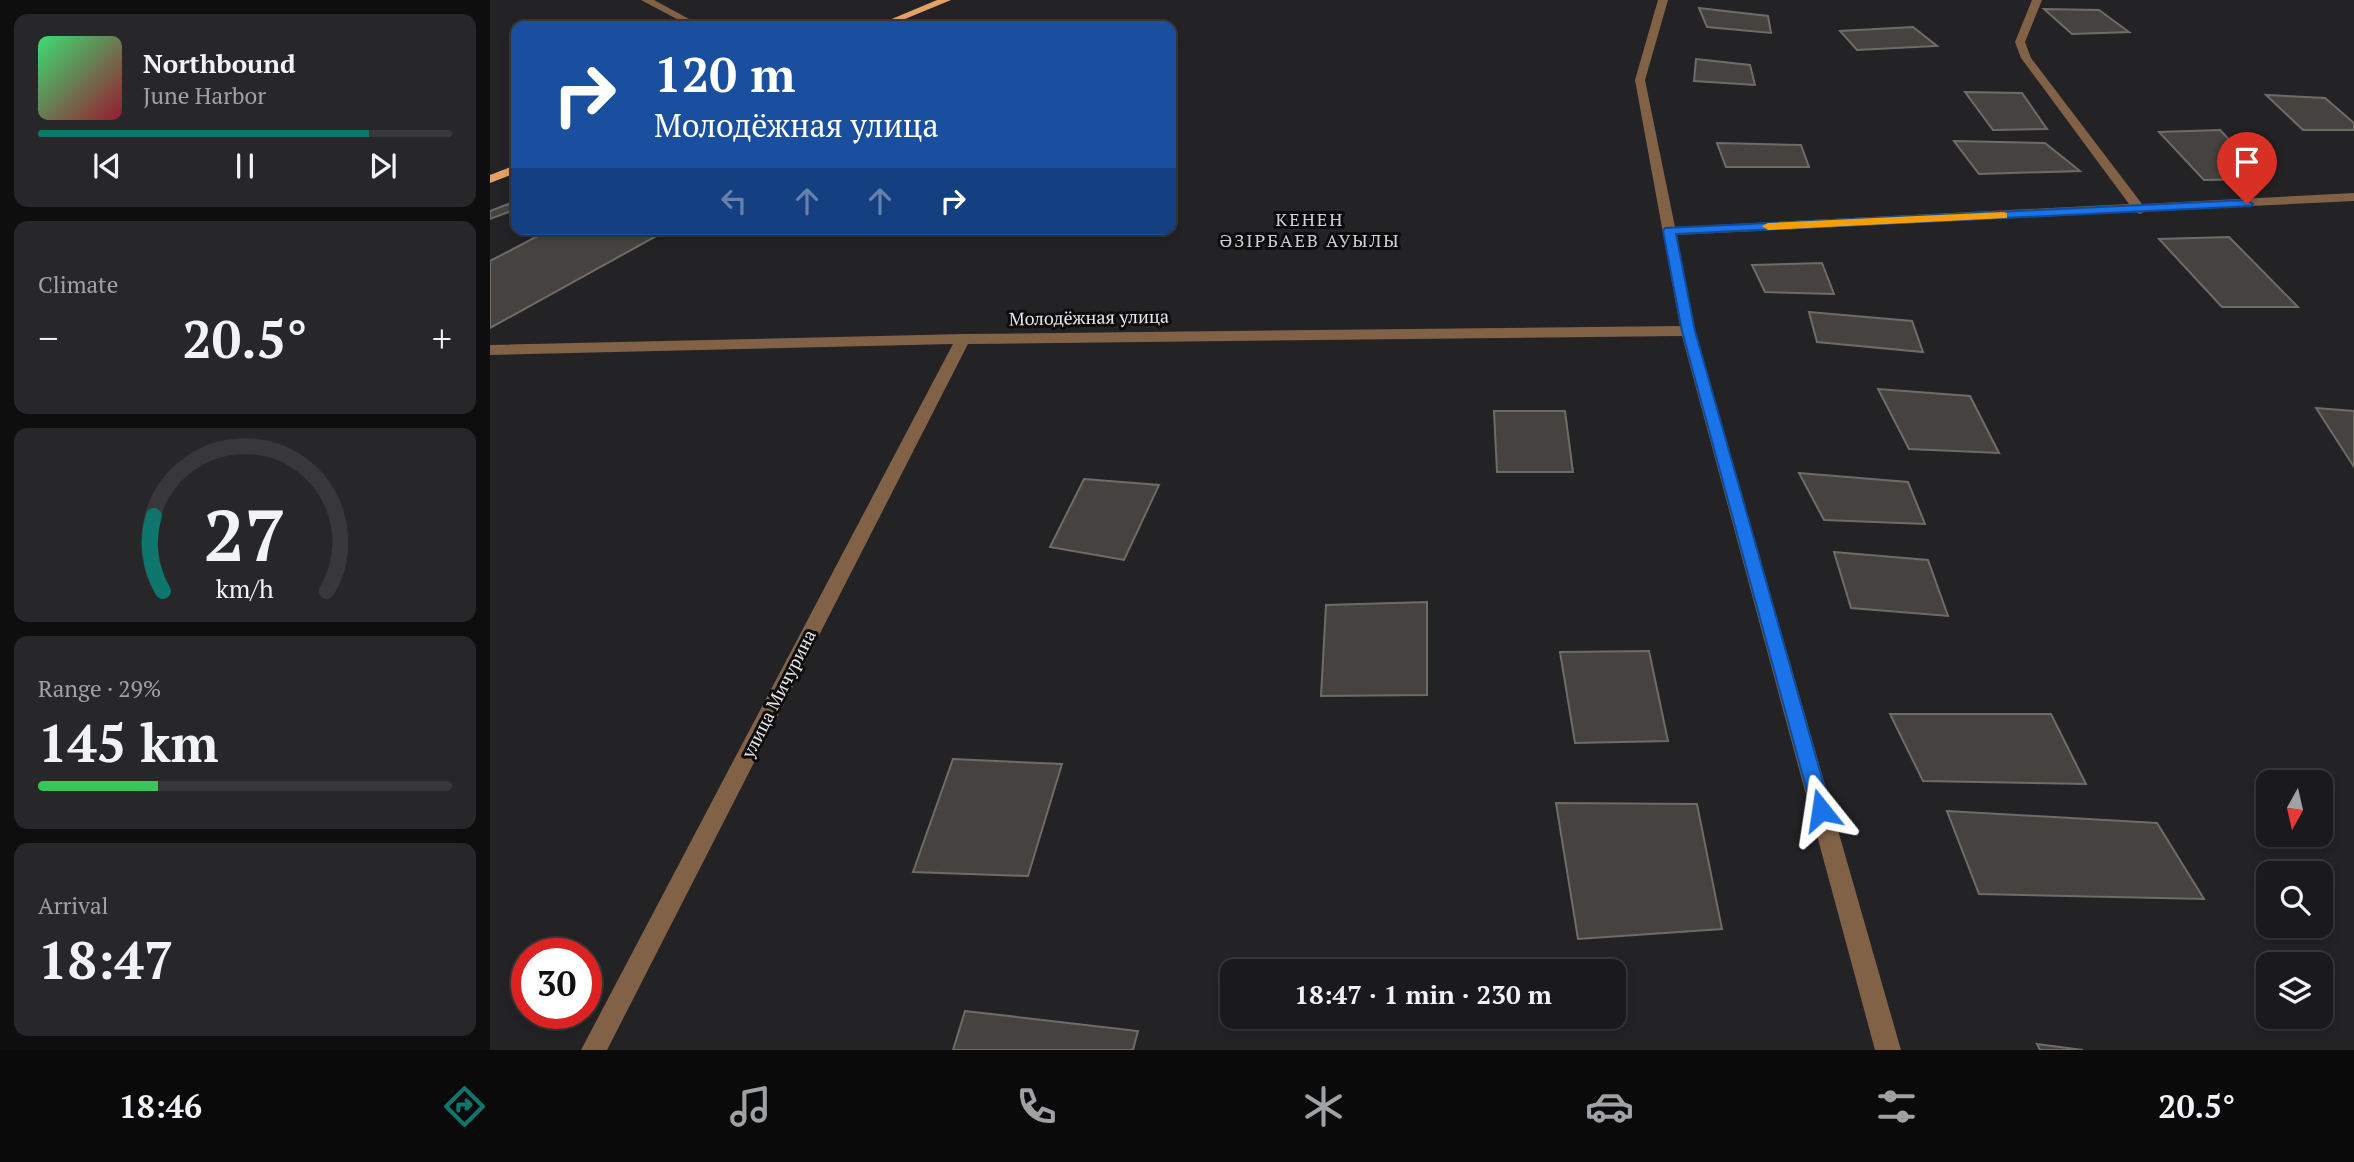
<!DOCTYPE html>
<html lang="en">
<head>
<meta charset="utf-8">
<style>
	body { margin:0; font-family:"PT Serif",serif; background:#272729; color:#f1f3f6; height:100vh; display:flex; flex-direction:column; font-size:26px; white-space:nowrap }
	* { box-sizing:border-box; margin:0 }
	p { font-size:23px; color:#9fa1a3 }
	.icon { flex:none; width:38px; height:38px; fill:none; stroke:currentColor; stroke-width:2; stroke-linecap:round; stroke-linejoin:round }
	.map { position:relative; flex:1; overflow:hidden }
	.sheet { display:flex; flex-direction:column; gap:14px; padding:14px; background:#0e0e0f; width:490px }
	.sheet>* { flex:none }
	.banner { position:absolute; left:21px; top:21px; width:665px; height:214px; border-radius:14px; box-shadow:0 4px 10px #0003,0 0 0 2px #38383b; background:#1a4fa0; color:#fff; overflow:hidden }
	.needle { width:46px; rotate:188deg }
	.tools { position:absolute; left:1766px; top:770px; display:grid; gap:14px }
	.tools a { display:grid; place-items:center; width:77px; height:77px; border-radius:14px; background:#1a1a1c; box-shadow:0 4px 10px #0003,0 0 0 2px #38383b; font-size:35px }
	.speed { position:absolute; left:21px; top:938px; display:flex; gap:14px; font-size:35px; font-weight:700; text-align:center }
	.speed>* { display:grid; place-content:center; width:91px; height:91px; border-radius:50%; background:#1a1a1c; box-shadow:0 4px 10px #0003,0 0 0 2px #38383b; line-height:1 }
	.speed .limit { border:10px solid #d22; background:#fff; color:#111 }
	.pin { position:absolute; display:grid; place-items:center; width:60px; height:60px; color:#fff; margin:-72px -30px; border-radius:50% 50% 50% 0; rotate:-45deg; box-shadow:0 0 7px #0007 }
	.pin .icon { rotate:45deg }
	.me { position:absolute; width:77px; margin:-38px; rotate:345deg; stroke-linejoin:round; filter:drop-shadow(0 0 5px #0008) }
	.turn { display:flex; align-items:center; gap:24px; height:147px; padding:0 28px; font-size:32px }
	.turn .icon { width:91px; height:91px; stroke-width:2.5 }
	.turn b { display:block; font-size:49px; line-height:60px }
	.lanes { display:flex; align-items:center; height:66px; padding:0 28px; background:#0003; justify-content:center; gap:35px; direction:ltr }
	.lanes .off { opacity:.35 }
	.big { font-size:52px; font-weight:700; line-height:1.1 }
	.sheet .widget { flex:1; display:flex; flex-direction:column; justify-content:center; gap:10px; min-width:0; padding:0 24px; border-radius:14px; background:#272729 }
	.sheet .dial { align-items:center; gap:0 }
	.dial svg { height:182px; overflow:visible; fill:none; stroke:#38383b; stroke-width:7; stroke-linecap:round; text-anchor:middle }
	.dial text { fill:#f1f3f6; stroke:none }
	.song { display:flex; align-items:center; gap:21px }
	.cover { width:84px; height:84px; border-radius:10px; background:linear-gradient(135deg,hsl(140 70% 55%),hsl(350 70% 35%)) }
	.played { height:7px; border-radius:4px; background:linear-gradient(90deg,#0f766e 80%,#38383b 80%) }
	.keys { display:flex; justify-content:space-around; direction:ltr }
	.heat { display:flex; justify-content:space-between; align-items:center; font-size:38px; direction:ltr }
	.charge { height:10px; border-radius:5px; background:linear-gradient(90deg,#34c759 29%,#38383b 0) }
	.trip { position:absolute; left:730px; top:959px; width:406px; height:70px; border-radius:14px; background:#1a1a1c; box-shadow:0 4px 10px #0003,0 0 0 2px #38383b; font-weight:700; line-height:70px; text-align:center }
	.tabs { display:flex; height:112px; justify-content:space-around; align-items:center; background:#0a0a0b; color:#9fa1a3 }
	.tabs .icon { width:49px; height:49px }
	.tabs .current { color:#0f766e }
	.tabs b { font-size:32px; color:#f1f3f6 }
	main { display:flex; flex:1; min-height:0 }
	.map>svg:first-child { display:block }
</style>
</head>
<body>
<main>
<section class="sheet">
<div class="widget">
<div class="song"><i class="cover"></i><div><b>Northbound</b><p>June Harbor</p></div></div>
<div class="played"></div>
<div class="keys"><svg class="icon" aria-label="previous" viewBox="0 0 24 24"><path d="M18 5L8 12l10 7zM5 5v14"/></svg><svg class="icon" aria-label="pause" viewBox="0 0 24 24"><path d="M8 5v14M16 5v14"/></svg><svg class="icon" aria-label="next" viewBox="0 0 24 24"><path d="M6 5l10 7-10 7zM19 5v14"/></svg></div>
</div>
<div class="widget"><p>Climate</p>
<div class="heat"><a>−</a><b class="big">20.5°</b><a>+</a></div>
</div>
<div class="widget dial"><svg viewBox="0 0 100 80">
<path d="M14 69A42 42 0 1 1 86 69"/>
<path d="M14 69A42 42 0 0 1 10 36" stroke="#0f766e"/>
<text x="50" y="56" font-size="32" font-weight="700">27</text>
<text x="50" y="72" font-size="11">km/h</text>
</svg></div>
<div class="widget"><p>Range · 29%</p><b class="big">145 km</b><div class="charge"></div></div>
<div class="widget"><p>Arrival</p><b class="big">18:47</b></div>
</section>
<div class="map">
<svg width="1864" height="1050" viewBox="0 0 1864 1050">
	<rect width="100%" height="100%" fill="#232225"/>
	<!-- building -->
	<g fill="#46423f" stroke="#6f6c68" stroke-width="2">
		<polygon points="1209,8 1278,16 1281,33 1217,27"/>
		<polygon points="1554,9 1609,10 1639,32 1582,34"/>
		<polygon points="1423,27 1447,46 1367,50 1350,31"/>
		<polygon points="1206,59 1260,65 1265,85 1204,81"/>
		<polygon points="1475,92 1532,93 1557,129 1503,130"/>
		<polygon points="1776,95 1835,98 1864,123 1864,130 1813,130"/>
		<polygon points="1730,130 1776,179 1714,180 1669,132"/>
		<polygon points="1464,141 1555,143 1590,171 1489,174"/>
		<polygon points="1227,143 1311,145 1319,167 1236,167"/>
		<polygon points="26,201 26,209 0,219 0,211"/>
		<polygon points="61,229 179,229 0,328 0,261"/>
		<polygon points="1739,237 1808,307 1732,307 1669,239"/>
		<polygon points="1332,263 1344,294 1275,292 1262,265"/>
		<polygon points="1319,312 1422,321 1433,352 1327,342"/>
		<polygon points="1388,389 1480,396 1509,453 1419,449"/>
		<polygon points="1826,408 1864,411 1864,467"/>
		<polygon points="1004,411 1075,411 1083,472 1007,472"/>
		<polygon points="1309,473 1418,482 1435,524 1334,520"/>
		<polygon points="594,479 669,485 634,560 560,547"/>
		<polygon points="1344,552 1438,560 1458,616 1361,608"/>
		<polygon points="937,602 937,695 831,696 836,605"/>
		<polygon points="1159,651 1178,741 1085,743 1070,652"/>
		<polygon points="1400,714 1561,714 1596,784 1433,781"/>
		<polygon points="463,759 572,764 538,876 423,872"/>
		<polygon points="1066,803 1207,804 1232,929 1088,939"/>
		<polygon points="1457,811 1667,823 1714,899 1489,894"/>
		<polygon points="475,1011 648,1031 643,1050 463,1050"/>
		<polygon points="1547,1044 1593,1050 1550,1050"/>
	</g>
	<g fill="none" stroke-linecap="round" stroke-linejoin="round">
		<!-- minor -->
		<g fill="#826247" fill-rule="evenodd">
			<polygon points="151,0 164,0 212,26 200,26"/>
			<polygon points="1168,0 1178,0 1155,80 1185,227 1639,204 1531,58 1525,42 1542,0 1552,0 1535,42 1541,58 1652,204 1864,193 1864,201 1656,211 1650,214 1645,212 1186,235 1205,331 1411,1050 1385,1050 1192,336 478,344 117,1050 91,1050 463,344 0,355 0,345 473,334 1190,326 1145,80"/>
		</g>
		<!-- primary -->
		<g fill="#e4a166" fill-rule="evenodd">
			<polygon points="447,0 461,0 398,26 385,26"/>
			<polygon points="26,165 26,173 0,183 0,175"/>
		</g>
	</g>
	<!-- route -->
	<polygon fill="#1a73e8" stroke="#114b97" stroke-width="2" points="1757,200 1763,204 1761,206 1186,234 1205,331 1341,810 1338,817 1331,820 1324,817 1192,331 1173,231 1175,228"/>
	<!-- slow -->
	<polygon fill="#f59e0b" points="1513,212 1517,213 1517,218 1278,230 1272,226 1278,223"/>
	<g text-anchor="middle" stroke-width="6" stroke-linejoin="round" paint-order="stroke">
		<!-- far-quarter labels -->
		<g font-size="18" letter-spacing="2" fill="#d0cfd4" stroke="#0c0c0d">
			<text x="820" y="226">КЕНЕН<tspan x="820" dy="21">ӘЗІРБАЕВ АУЫЛЫ</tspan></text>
		</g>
		<!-- street labels -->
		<g font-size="18" fill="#e8e7ea" stroke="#0c0c0d">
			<text transform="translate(599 318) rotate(-1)" y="6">Молодёжная улица</text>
			<text transform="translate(289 694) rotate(-63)" y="6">улица Мичурина</text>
		</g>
	</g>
</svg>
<div class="tools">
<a><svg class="needle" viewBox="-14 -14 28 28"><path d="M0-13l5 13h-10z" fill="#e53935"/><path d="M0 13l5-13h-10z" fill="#9fa1a3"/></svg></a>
<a><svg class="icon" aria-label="search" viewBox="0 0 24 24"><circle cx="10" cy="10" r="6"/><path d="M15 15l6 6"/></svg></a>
<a><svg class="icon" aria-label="layers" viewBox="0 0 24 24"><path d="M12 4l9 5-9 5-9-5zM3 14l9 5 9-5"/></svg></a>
</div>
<div class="speed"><div class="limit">30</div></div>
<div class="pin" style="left:1757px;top:204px;background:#d93025"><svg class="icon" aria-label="arrive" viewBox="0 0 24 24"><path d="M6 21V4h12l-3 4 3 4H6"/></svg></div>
<svg class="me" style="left:1331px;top:810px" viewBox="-20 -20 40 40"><path d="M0-17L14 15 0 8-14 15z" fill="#1a73e8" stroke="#fff" stroke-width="4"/></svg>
<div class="trip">18:47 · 1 min · 230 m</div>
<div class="banner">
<div class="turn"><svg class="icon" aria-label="right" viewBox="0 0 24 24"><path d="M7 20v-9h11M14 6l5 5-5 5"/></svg><div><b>120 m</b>Молодёжная улица</div></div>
<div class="lanes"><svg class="icon off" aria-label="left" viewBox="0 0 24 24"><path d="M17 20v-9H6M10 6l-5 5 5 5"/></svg><svg class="icon off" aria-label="ahead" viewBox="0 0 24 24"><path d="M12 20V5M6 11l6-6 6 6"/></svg><svg class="icon off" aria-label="ahead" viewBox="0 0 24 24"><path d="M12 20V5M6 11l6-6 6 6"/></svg><svg class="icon" aria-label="right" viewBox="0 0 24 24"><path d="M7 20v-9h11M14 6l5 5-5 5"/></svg></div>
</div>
</div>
</main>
<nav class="tabs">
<b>18:46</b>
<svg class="icon current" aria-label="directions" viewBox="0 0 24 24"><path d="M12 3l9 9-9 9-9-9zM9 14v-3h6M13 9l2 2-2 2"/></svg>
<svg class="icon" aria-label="music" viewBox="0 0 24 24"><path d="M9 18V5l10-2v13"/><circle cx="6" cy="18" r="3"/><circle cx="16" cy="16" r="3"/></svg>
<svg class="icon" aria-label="phone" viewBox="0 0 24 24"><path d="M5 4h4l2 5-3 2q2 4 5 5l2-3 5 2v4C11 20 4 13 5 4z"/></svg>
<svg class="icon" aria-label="climate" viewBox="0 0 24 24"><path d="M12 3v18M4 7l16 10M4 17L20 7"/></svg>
<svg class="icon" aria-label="car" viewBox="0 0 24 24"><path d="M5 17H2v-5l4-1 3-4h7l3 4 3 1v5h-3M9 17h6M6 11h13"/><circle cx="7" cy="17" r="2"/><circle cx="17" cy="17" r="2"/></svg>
<svg class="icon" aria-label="filters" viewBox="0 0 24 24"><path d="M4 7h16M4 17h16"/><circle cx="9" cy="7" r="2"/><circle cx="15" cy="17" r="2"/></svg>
<b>20.5°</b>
</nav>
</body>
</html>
